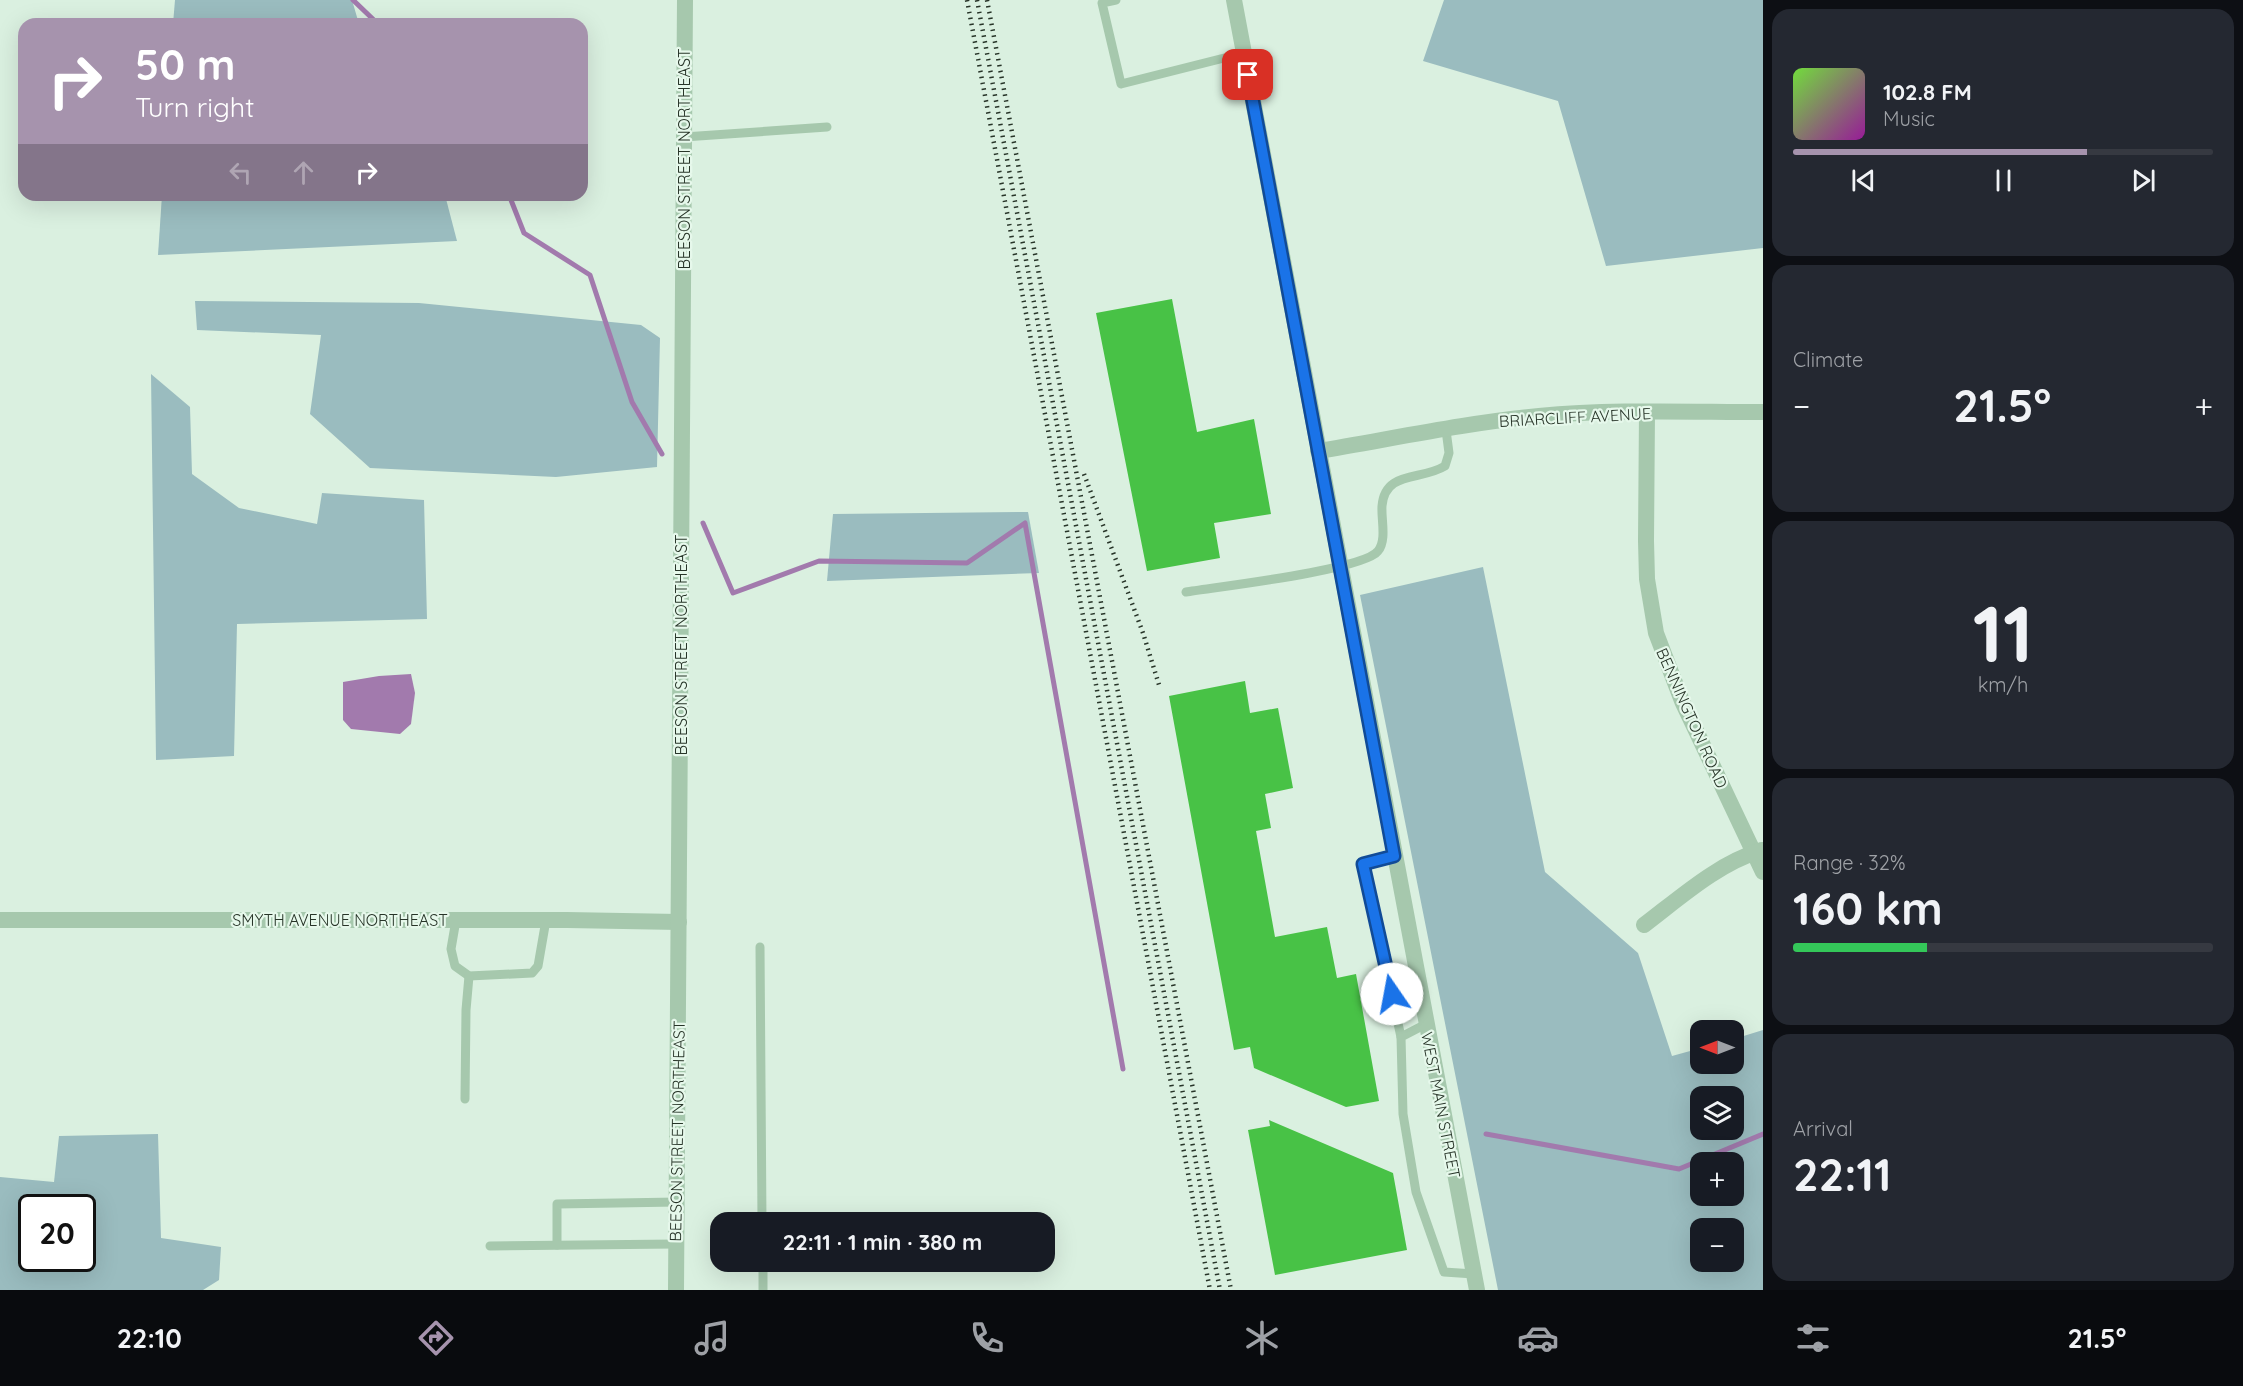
<!DOCTYPE html>
<html lang="en">
<head>
<meta charset="utf-8">
<style>
	body { margin:0; font-family:Quicksand,sans-serif; background:#242831; color:#f1f3f6; height:100vh; display:flex; flex-direction:column; font-size:22px; white-space:nowrap }
	* { box-sizing:border-box; margin:0 }
	p { font-size:20px; color:#9ea1a6 }
	.icon { flex:none; width:33px; height:33px; fill:none; stroke:currentColor; stroke-width:2; stroke-linecap:round; stroke-linejoin:round }
	.map { position:relative; flex:1; overflow:hidden }
	.sheet { display:flex; flex-direction:column; gap:9px; padding:9px; background:#0d0f14; width:480px }
	.sheet>* { flex:none }
	.guide { position:absolute; left:18px; top:18px; width:570px; height:183px; border-radius:18px; box-shadow:0 6px 24px #0002; background:#a693ad; color:#fff; overflow:hidden }
	.needle { width:39px; rotate:270deg }
	.fabs { position:absolute; left:1690px; top:1020px; display:grid; gap:12px }
	.fabs a { display:grid; place-items:center; width:54px; height:54px; border-radius:12px; background:#171b24; box-shadow:0 6px 24px #0002; font-size:30px }
	.speed { position:absolute; left:18px; top:1194px; display:flex; gap:12px; font-size:30px; font-weight:700; text-align:center }
	.speed>* { display:grid; place-content:center; width:78px; height:78px; border-radius:50%; background:#171b24; box-shadow:0 6px 24px #0002; line-height:1 }
	.speed .limit { border:3px solid #111; border-radius:9px; background:#fff; color:#111 }
	.pin { position:absolute; display:grid; place-items:center; width:51px; height:51px; color:#fff; margin:-26px; border-radius:12px; box-shadow:0 3px 9px #0006 }
	.me { position:absolute; width:66px; margin:-33px; rotate:348deg; stroke-linejoin:round; filter:drop-shadow(0 0 4px #0008) }
	.turn { display:flex; align-items:center; gap:21px; height:126px; padding:0 18px; font-size:27px }
	.turn .icon { width:78px; height:78px; stroke-width:2.5 }
	.turn b { display:block; font-size:42px; line-height:51px }
	.lanes { display:flex; align-items:center; height:57px; padding:0 18px; background:#0003; justify-content:center; gap:30px; direction:ltr }
	.lanes .off { opacity:.35 }
	.big { font-size:45px; font-weight:700; line-height:1.1 }
	.sheet .card { flex:1; display:flex; flex-direction:column; justify-content:center; gap:9px; min-width:0; padding:0 21px; border-radius:18px; background:#242831 }
	.sheet .dial { align-items:center; gap:0 }
	.dial b { font-size:78px; line-height:1 }
	.song { display:flex; align-items:center; gap:18px }
	.cover { width:72px; height:72px; border-radius:9px; background:linear-gradient(135deg,hsl(100 70% 55%),hsl(300 70% 35%)) }
	.played { height:6px; border-radius:3px; background:linear-gradient(90deg,#a693ad 70%,#363941 70%) }
	.keys { display:flex; justify-content:space-around; direction:ltr }
	.heat { display:flex; justify-content:space-between; align-items:center; font-size:33px; direction:ltr }
	.charge { height:9px; border-radius:4px; background:linear-gradient(90deg,#34c759 32%,#363941 0) }
	.trip { position:absolute; left:710px; top:1212px; width:345px; height:60px; border-radius:18px; background:#171b24; box-shadow:0 6px 24px #0002; font-weight:700; line-height:60px; text-align:center }
	.menu { display:flex; height:96px; justify-content:space-around; align-items:center; background:#090b0e; color:#9ea1a6 }
	.menu .icon { width:42px; height:42px }
	.menu .active { color:#a693ad }
	.menu b { font-size:27px; color:#f1f3f6 }
	main { display:flex; flex:1; min-height:0 }
	.map>svg:first-child { display:block }
</style>
</head>
<body>
<main>
<div class="map">
<svg width="1763" height="1290" viewBox="0 0 1763 1290">
	<rect width="100%" height="100%" fill="#daf0e0"/>
	<!-- green -->
	<g fill="#9abcbf" fill-rule="evenodd">
		<polygon points="175,0 352,0 359,24 173,24"/>
		<polygon points="1444,0 1763,0 1763,248 1606,266 1558,101 1423,61"/>
		<polygon points="162,195 445,195 457,241 158,255"/>
		<polygon points="195,301 419,303 641,325 660,338 657,467 556,477 370,468 310,414 321,335 197,330"/>
		<polygon points="151,374 190,407 192,474 239,508 317,524 322,493 424,500 427,619 237,624 234,756 156,760"/>
		<polygon points="1028,512 1039,573 827,581 833,514"/>
		<path d="M1483,567L1545,872L1638,953L1672,1056L1701,1048V1064H1734V1039L1763,1030V1290H1498L1360,595ZM1701,1096H1734V1130H1701ZM1701,1162H1734V1196H1701ZM1701,1228H1734V1262H1701Z"/>
		<path d="M158,1134L161,1238L221,1247L219,1280L203,1290H0V1177L54,1182L59,1136ZM32,1208H82V1258H32Z"/>
	</g>
	<!-- water -->
	<polygon fill="#a27aad" points="411,674 415,693 411,724 400,734 351,729 343,720 343,682 379,676"/>
	<g fill="none" stroke-linecap="round" stroke-linejoin="round">
		<!-- stream -->
		<g stroke="#a27aad" stroke-width="5">
			<polyline points="353,0 378,24"/>
			<polyline points="509,195 524,233 590,275 632,402 662,454"/>
			<polyline points="703,523 733,593 819,561 967,563 1025,523 1123,1069"/>
			<polyline points="1486,1134 1679,1169 1763,1134"/>
		</g>
	</g>
	<!-- building -->
	<g fill="#48c246">
		<polygon points="1172,299 1197,432 1254,419 1271,514 1214,523 1220,558 1147,571 1096,313"/>
		<polygon points="1245,681 1250,713 1278,708 1293,788 1265,794 1271,828 1256,831 1275,937 1327,927 1337,978 1356,974 1379,1101 1346,1107 1254,1068 1250,1047 1234,1050 1169,696"/>
		<polygon points="1269,1120 1393,1173 1407,1250 1275,1275 1248,1130 1270,1126"/>
	</g>
	<g fill="none" stroke-linecap="round" stroke-linejoin="round">
		<!-- service -->
		<g stroke="#a6c8ad" stroke-width="9">
			<polyline points="1116,0 1102,3 1121,84 1244,53"/>
			<polyline points="684,137 827,127"/>
			<path d="M1186,592C1216,587 1364,570 1378,551C1387,540 1381,519 1382,506C1385,470 1421,481 1445,466L1449,453L1446,430"/>
			<polyline points="1394,856 1363,864 1401,1037"/>
			<polyline points="456,920 451,949 455,966 469,976 532,973 538,966 546,920"/>
			<polyline points="760,947 762,1222"/>
			<polyline points="1426,1024 1401,1037 1403,1114 1416,1192 1444,1272 1474,1274"/>
			<polyline points="465,1099 466,1010 469,976"/>
			<polyline points="557,1245 557,1204 677,1202"/>
			<polyline points="490,1246 676,1244"/>
			<polyline points="763,1262 763,1290"/>
		</g>
		<!-- minor -->
		<g stroke="#a6c8ad" stroke-width="16">
			<polyline points="1647,412 1646,541 1647,579 1656,633 1682,701 1763,872"/>
			<path d="M1318,451C1391,439 1465,423 1539,416C1613,409 1689,412 1763,412"/>
			<polyline points="0,920 567,920 679,922"/>
			<path d="M1644,925C1681,897 1717,864 1762,850"/>
		</g>
		<!-- tertiary -->
		<g stroke="#a6c8ad" stroke-width="16">
			<polyline points="1234,0 1477,1290"/>
			<polyline points="676,1290 685,0"/>
		</g>
		<!-- rail -->
		<g stroke="#273428" stroke-width="4.5" stroke-dasharray="1.5 4.5" stroke-linecap="butt">
			<polyline points="967,0 1210,1290"/>
			<polyline points="977,0 1220,1290"/>
			<polyline points="987,0 1231,1290"/>
			<polyline points="1084,474 1143,633 1160,688"/>
		</g>
	</g>
	<g fill="none" stroke-linecap="round" stroke-linejoin="round">
		<defs>
			<polyline id="route" points="1248,75 1394,856 1363,864 1392,994"/>
		</defs>
		<!-- route casing -->
		<use href="#route" stroke="#114b97" stroke-width="15"/>
		<!-- route -->
		<use href="#route" stroke="#1a73e8" stroke-width="10"/>
	</g>
	<g text-anchor="middle" stroke-width="4.5" stroke-linejoin="round" paint-order="stroke">
		<!-- street labels -->
		<g font-size="16" fill="#273428" stroke="#e6f8eb">
			<text transform="translate(684 159) rotate(-90)" y="6">BEESON STREET NORTHEAST</text>
			<text transform="translate(1575 417) rotate(-3)" y="6">BRIARCLIFF AVENUE</text>
			<text transform="translate(681 645) rotate(-90)" y="6">BEESON STREET NORTHEAST</text>
			<text transform="translate(1692 718) rotate(66)" y="6">BENNINGTON ROAD</text>
			<text x="340" y="926">SMYTH AVENUE NORTHEAST</text>
			<text transform="translate(1441 1105) rotate(79)" y="6">WEST MAIN STREET</text>
			<text transform="translate(677 1131) rotate(-89)" y="6">BEESON STREET NORTHEAST</text>
		</g>
	</g>
</svg>
<div class="fabs">
<a><svg class="needle" viewBox="-14 -14 28 28"><path d="M0-13l5 13h-10z" fill="#e53935"/><path d="M0 13l5-13h-10z" fill="#9ea1a6"/></svg></a>
<a><svg class="icon" aria-label="layers" viewBox="0 0 24 24"><path d="M12 4l9 5-9 5-9-5zM3 14l9 5 9-5"/></svg></a>
<a>+</a>
<a>−</a>
</div>
<div class="speed"><div class="limit">20</div></div>
<div class="pin" style="left:1248px;top:75px;background:#d93025"><svg class="icon" aria-label="arrive" viewBox="0 0 24 24"><path d="M6 21V4h12l-3 4 3 4H6"/></svg></div>
<svg class="me" style="left:1392px;top:994px" viewBox="-20 -20 40 40"><circle r="19" fill="#fff"/><path d="M0-13L10 11 0 6-10 11z" fill="#1a73e8"/></svg>
<div class="trip">22:11 · 1 min · 380 m</div>
<div class="guide">
<div class="turn"><svg class="icon" aria-label="right" viewBox="0 0 24 24"><path d="M7 20v-9h11M14 6l5 5-5 5"/></svg><div><b>50 m</b>Turn right</div></div>
<div class="lanes"><svg class="icon off" aria-label="left" viewBox="0 0 24 24"><path d="M17 20v-9H6M10 6l-5 5 5 5"/></svg><svg class="icon off" aria-label="ahead" viewBox="0 0 24 24"><path d="M12 20V5M6 11l6-6 6 6"/></svg><svg class="icon" aria-label="right" viewBox="0 0 24 24"><path d="M7 20v-9h11M14 6l5 5-5 5"/></svg></div>
</div>
</div>
<section class="sheet">
<div class="card">
<div class="song"><i class="cover"></i><div><b>102.8 FM</b><p>Music</p></div></div>
<div class="played"></div>
<div class="keys"><svg class="icon" aria-label="previous" viewBox="0 0 24 24"><path d="M18 5L8 12l10 7zM5 5v14"/></svg><svg class="icon" aria-label="pause" viewBox="0 0 24 24"><path d="M8 5v14M16 5v14"/></svg><svg class="icon" aria-label="next" viewBox="0 0 24 24"><path d="M6 5l10 7-10 7zM19 5v14"/></svg></div>
</div>
<div class="card"><p>Climate</p>
<div class="heat"><a>−</a><b class="big">21.5°</b><a>+</a></div>
</div>
<div class="card dial"><b>11</b><p>km/h</p></div>
<div class="card"><p>Range · 32%</p><b class="big">160 km</b><div class="charge"></div></div>
<div class="card"><p>Arrival</p><b class="big">22:11</b></div>
</section>
</main>
<nav class="menu">
<b>22:10</b>
<svg class="icon active" aria-label="directions" viewBox="0 0 24 24"><path d="M12 3l9 9-9 9-9-9zM9 14v-3h6M13 9l2 2-2 2"/></svg>
<svg class="icon" aria-label="music" viewBox="0 0 24 24"><path d="M9 18V5l10-2v13"/><circle cx="6" cy="18" r="3"/><circle cx="16" cy="16" r="3"/></svg>
<svg class="icon" aria-label="phone" viewBox="0 0 24 24"><path d="M5 4h4l2 5-3 2q2 4 5 5l2-3 5 2v4C11 20 4 13 5 4z"/></svg>
<svg class="icon" aria-label="climate" viewBox="0 0 24 24"><path d="M12 3v18M4 7l16 10M4 17L20 7"/></svg>
<svg class="icon" aria-label="car" viewBox="0 0 24 24"><path d="M5 17H2v-5l4-1 3-4h7l3 4 3 1v5h-3M9 17h6M6 11h13"/><circle cx="7" cy="17" r="2"/><circle cx="17" cy="17" r="2"/></svg>
<svg class="icon" aria-label="filters" viewBox="0 0 24 24"><path d="M4 7h16M4 17h16"/><circle cx="9" cy="7" r="2"/><circle cx="15" cy="17" r="2"/></svg>
<b>21.5°</b>
</nav>
</body>
</html>
